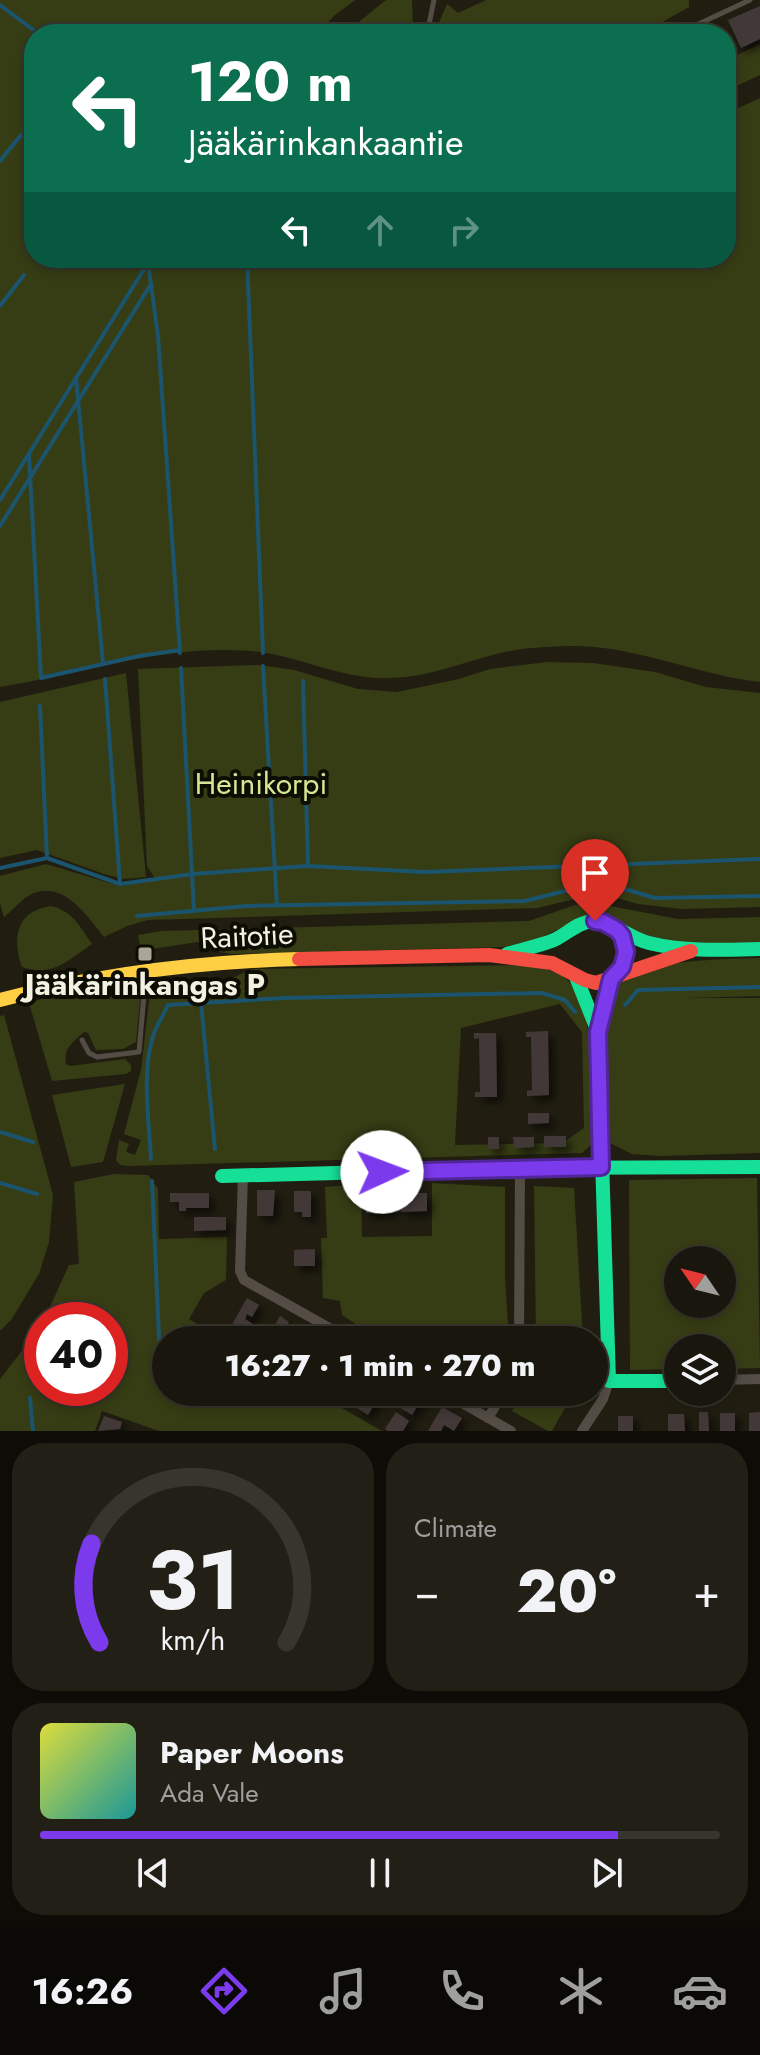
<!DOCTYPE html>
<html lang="en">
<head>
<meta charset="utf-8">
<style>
	body { margin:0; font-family:Jost,sans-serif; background:#221f16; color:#f1f3f6; height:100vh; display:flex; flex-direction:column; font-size:30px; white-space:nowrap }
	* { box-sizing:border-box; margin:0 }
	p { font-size:26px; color:#9f9f9d }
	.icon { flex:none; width:44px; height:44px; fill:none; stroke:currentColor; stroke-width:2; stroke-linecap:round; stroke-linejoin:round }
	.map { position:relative; height:1431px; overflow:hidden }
	.sheet { display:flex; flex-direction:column; gap:12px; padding:12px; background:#0e0c07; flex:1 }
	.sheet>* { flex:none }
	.top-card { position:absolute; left:24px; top:24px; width:712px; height:244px; border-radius:32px; box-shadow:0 4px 12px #0003,0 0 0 2px #37352e; background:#0b6e4f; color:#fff; overflow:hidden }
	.needle { width:52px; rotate:305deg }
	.buttons { position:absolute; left:664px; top:1246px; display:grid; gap:16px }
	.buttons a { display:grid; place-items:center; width:72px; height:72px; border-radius:50%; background:#19160d; box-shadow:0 4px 12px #0003,0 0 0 2px #37352e; font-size:40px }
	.speed { position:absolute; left:24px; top:1302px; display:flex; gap:16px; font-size:40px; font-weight:700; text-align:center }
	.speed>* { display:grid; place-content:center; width:104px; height:104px; border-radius:50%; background:#19160d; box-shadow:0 4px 12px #0003,0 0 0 2px #37352e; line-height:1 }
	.speed .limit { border:12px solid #d22; background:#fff; color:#111 }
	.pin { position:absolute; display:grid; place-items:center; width:68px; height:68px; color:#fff; margin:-82px -34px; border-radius:50% 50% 50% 0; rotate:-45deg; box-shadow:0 0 8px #0007 }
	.pin .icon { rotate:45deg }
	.me { position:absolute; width:88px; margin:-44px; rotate:88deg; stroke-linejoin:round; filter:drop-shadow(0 0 6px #0008) }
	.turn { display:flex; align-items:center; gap:28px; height:168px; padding:0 32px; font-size:36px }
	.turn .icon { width:104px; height:104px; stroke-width:2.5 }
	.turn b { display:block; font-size:56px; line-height:68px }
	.lanes { display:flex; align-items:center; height:76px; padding:0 32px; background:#0003; justify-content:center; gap:40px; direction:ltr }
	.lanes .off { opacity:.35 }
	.big { font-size:60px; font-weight:800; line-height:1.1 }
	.sheet .card { flex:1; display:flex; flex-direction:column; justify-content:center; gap:12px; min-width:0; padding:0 28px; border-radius:32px; background:#221f16 }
	.sheet .dial { align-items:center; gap:0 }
	.dial svg { height:208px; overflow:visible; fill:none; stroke:#37352e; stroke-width:7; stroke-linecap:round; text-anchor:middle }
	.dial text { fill:#f1f3f6; stroke:none }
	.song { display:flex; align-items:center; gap:24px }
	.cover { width:96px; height:96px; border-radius:12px; background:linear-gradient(135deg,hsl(60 70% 55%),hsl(180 70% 35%)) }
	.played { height:8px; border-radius:4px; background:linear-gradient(90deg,#7c3aed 85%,#37352e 85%) }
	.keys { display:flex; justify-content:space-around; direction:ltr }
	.heat { display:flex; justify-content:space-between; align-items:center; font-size:44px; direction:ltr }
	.sheet .tiles { flex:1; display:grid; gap:12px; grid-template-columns:1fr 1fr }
	.card:last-child { grid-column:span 2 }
	.trip { position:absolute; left:152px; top:1326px; width:456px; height:80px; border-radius:40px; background:#19160d; box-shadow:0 4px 12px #0003,0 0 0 2px #37352e; font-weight:800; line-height:80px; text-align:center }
	.dock { display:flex; height:128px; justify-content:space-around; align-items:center; background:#0a0905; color:#9f9f9d }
	.dock .icon { width:56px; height:56px }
	.dock .on { color:#7c3aed }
	.dock b { font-size:36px; color:#f1f3f6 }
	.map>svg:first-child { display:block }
</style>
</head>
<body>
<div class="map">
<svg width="760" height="1431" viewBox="0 0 760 1431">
	<defs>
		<filter id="shadow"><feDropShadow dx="5.5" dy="5.5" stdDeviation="4" flood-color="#0009"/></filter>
	</defs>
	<rect width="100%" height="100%" fill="#211e11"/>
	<!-- green -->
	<g fill="#363d14" fill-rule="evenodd">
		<path d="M0,0H355L335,15L317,34H34V258H726V114L760,98V682C698,675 639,647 576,646C559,646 539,647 522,649C478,655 436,677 392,678C343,681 299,655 251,651C165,644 83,673 0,687Z"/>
		<polygon points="386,0 412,0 413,34 344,34"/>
		<polygon points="486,0 689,0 689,7 641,34 434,34 447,4 458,13"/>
		<polygon points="726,35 737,55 760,44 760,75 726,91"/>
		<path d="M547,662L593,663L655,672L706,687L760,693V907L681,909L638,904L600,893L537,908L148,920L127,926L104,937C86,915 62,877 28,896C20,901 12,911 4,917L0,903V876L46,864L120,886L156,880L147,866L138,669L259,665L294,670L358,689L397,692L459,679L490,669Z"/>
		<polygon points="126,673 146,877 124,879 104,874 37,850 0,858 0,702"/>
		<path d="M595,903L678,919L760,917V942C728,943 664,948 636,934C627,929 619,921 610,917L572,923L533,941L503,947L231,954L214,951L198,942L145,950L140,946L138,935L161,931L529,921L575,905Z"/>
		<path d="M51,906C73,911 80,927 92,944C67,961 53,977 22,967C12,938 16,911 51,906Z"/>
		<path d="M760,958V996L684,998H760V1153L661,1156L632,1154L608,1142C607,1107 598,1011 618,985C638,959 728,959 760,958Z"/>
		<path d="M520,965C534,967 549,968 562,976C600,999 591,1104 592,1144L582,1153L129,1166L120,1165L116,1160L119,1140L129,1144L126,1152L135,1155L141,1140L124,1134L141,1070L150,994L157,989L226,981L252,969ZM560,1004L582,1032L584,1128L563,1143L455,1145L461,1028Z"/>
		<path d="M132,982L140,988L141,992L136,1042L123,1049L96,1050L88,1033L84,1032C73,1042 63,1048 66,1064L70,1066L125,1059L131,1065V1071L126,1074L52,1081L29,1003L45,998Z"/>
		<polygon points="4,1015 53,1195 49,1242 39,1274 11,1320 0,1331 0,1016"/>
		<polygon points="125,1084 103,1162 71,1167 52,1095"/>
		<polygon points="114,1174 148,1175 158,1189 159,1239 227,1237 226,1280 204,1293 189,1319 222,1340 166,1340 166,1392 314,1392 382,1431 159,1431 102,1411 95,1431 0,1431 0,1379 42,1325 42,1388 110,1388 110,1320 44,1320 69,1265 79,1264 74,1182"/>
		<path d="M757,1178L760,1368L722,1369V1348H678V1369L630,1370L629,1180ZM678,1260H722V1304H678Z"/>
		<polygon points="432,1183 505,1187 505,1278 509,1340 389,1340 368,1332 342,1315 340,1301 323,1298 321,1238 327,1238 325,1187 361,1184 362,1237 432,1236"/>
		<polygon points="534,1186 574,1188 583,1340 536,1340"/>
		<polygon points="523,1392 574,1392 552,1431 548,1431 512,1411"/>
	</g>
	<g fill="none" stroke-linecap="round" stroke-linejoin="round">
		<!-- stream -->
		<g stroke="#1b546e" stroke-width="4">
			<polyline points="0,5 39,34"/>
			<polyline points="0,161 34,119"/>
			<polyline points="247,258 263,653"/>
			<polyline points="148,262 158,336 180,653"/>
			<polyline points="0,306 24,275"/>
			<polyline points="76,378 103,663"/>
			<polyline points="29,455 41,678 139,656 180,650"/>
			<polyline points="0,500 151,258"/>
			<polyline points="0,526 151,284"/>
			<polyline points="263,666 277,906"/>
			<polyline points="181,668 194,911"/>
			<polyline points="105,679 120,884"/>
			<polyline points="303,681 308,866"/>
			<polyline points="40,706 47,858"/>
			<polyline points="0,868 47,858 120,884 193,874 308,866 425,872 760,859"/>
			<polyline points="137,916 246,906 525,901 601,882 655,898 760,896"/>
			<polyline points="201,1003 215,1149"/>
			<polyline points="625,1005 638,990 760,987"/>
			<polyline points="0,1132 33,1142"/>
			<path d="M151,1159C149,1119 141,1071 154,1033C158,1023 164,1014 168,1005L283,998L542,993L565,1000L575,1012"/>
			<polyline points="152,1181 160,1359"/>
			<polyline points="0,1183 37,1194"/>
			<polyline points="30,1398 33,1431"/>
		</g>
	</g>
	<!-- building -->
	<g fill="#433939" filter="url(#shadow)">
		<polygon points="760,6 760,39 741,48 728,20"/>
		<polygon points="548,1031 549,1095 527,1096 527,1091 532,1090 531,1037 526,1037 526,1032"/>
		<polygon points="474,1033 496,1033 497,1097 475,1097 475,1092 480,1092 479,1038 474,1039"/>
		<polygon points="528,1113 549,1113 549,1123 528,1124"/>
		<rect x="544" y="1136" width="22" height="11"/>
		<rect x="488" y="1137" width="11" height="12"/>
		<polygon points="513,1137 534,1137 534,1147 514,1148"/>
		<polygon points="400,1188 405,1188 406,1193 427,1193 427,1211 401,1212"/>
		<polygon points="365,1189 371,1189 371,1192 392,1192 392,1212 366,1213"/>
		<polygon points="257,1190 275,1190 273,1216 257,1216"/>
		<polygon points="294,1191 311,1191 311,1217 302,1217 302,1212 294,1212"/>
		<polygon points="170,1193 209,1193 209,1208 186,1208 186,1211 179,1211 179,1202 170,1202"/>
		<polygon points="194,1217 226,1217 226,1230 194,1231"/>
		<polygon points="315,1249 315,1266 294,1266 294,1250"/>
		<polygon points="247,1298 259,1305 252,1317 247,1314 245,1319 253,1324 244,1340 229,1340 225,1337"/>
		<polygon points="280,1316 289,1322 280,1336 287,1340 270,1340 267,1339"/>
		<polygon points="366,1392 378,1392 376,1395 379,1396 368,1415 357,1408"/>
		<polygon points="408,1392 414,1392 423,1397 412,1415 399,1407"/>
		<polygon points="442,1407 462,1418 454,1431 444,1425 441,1431 428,1431"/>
		<polygon points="396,1412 409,1421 403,1431 388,1431 385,1429"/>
		<polygon points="699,1412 708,1412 709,1431 699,1431"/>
		<polygon points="760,1412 760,1431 749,1431 749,1413"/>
		<rect x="720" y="1413" width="15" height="18"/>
		<polygon points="668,1414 684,1414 685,1431 668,1431"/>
		<polygon points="104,1416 122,1422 120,1429 98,1431"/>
		<rect x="618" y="1416" width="15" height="15"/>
	</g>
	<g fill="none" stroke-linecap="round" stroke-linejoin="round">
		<!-- lane -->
		<g stroke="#534d46" stroke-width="5">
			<polyline points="427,34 434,0"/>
			<polyline points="677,34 750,0"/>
			<polyline points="82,1040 89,1053 97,1057 139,1052 146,972"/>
		</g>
		<!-- street -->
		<g stroke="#534d46" stroke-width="10">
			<polyline points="598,1032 611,979"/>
			<polyline points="243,1175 240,1271 244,1280 351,1340"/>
			<polyline points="519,1340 520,1168"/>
			<polyline points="722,1380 760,1379"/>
			<polyline points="443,1392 511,1431"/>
			<polyline points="488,1418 504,1392"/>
			<polyline points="582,1431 603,1399 609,1381"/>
		</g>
		<!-- fast -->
		<g stroke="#16e098" stroke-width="14">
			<path d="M507,954C523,949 539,946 554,940C567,934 578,922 593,921C610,920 631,939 649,943C685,952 723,950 760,949"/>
			<polyline points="576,977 598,1032 609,1381 678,1381"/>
			<polyline points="222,1176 520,1168 760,1167"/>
		</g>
		<!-- slow -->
		<g stroke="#ffcf43" stroke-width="14">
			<path d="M617,974C627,959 628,946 618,931"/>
			<path d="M0,1000C98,974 197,962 299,959"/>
		</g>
		<!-- jam -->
		<polyline stroke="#f24e42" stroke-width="14" points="299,959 489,955 552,963 585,980 596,983 691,951"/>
	</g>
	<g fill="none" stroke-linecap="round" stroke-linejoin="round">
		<defs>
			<polyline id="route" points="382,1172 601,1167 598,1032 611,979 622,967 626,952 622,936 617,930 603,922 595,921"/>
		</defs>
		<!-- route casing -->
		<use href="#route" stroke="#51269a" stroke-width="20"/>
		<!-- route -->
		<use href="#route" stroke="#7c3aed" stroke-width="14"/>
	</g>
	<!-- markers -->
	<rect fill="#aaa799" stroke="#0e0d04" stroke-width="3" x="137" y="946" width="16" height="16" rx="4"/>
	<g text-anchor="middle" stroke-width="8" stroke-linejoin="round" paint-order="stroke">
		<!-- park labels -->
		<g font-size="30" fill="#d5e793" stroke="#0e0d04">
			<text x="261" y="794">Heinikorpi</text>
		</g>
		<!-- street labels -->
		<g font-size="30" fill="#f3f1e2" stroke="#0e0d04">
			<text transform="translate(247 936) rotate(-3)" y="10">Raitotie</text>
		</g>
		<!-- poi labels -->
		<g font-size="30" font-weight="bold" fill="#f3f1e2" stroke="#0e0d04">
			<text x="145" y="995">Jääkärinkangas P</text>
		</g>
	</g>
</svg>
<div class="buttons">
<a><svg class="needle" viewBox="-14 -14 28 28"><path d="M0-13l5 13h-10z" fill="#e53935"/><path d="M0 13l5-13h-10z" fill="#9f9f9d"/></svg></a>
<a><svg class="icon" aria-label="layers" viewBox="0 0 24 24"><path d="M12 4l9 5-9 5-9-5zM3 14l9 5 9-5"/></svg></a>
</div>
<div class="speed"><div class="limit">40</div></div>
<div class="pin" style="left:595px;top:921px;background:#d93025"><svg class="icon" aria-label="arrive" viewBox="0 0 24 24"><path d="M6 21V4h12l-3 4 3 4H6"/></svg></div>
<svg class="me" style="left:382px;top:1172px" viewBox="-20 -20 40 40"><circle r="19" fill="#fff"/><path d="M0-13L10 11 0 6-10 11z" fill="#7c3aed"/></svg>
<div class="trip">16:27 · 1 min · 270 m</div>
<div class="top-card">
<div class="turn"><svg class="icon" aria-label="left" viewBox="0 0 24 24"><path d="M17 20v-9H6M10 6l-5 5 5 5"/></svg><div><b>120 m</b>Jääkärinkankaantie</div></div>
<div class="lanes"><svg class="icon" aria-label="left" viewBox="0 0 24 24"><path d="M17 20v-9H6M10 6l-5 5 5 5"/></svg><svg class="icon off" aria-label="ahead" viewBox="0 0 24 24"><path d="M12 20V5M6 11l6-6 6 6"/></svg><svg class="icon off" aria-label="right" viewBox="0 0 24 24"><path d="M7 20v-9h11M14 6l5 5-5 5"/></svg></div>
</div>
</div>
<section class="sheet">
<div class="tiles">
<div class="card dial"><svg viewBox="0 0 100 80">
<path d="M14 69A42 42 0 1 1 86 69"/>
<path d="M14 69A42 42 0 0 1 11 31" stroke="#7c3aed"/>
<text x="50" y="56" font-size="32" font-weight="700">31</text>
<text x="50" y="72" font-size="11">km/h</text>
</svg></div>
<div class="card"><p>Climate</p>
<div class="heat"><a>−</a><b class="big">20°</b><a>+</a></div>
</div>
<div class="card">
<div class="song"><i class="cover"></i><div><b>Paper Moons</b><p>Ada Vale</p></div></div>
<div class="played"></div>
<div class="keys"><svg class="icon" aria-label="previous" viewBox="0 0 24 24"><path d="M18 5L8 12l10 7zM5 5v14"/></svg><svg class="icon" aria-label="pause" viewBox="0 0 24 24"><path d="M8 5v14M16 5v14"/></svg><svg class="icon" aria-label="next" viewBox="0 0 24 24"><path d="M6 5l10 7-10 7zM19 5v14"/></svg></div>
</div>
</div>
</section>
<nav class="dock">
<b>16:26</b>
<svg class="icon on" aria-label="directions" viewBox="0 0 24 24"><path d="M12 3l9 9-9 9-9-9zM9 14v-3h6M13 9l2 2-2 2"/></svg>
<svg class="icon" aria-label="music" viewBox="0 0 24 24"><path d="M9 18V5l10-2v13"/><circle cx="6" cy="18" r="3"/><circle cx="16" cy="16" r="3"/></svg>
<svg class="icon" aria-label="phone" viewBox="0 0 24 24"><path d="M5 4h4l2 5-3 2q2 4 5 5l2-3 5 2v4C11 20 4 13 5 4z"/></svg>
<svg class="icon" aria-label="climate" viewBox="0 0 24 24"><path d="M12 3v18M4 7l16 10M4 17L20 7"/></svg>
<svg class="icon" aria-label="car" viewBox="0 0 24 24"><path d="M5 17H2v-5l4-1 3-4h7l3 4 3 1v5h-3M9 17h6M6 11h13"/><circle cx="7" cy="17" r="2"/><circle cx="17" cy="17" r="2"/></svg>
</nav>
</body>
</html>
